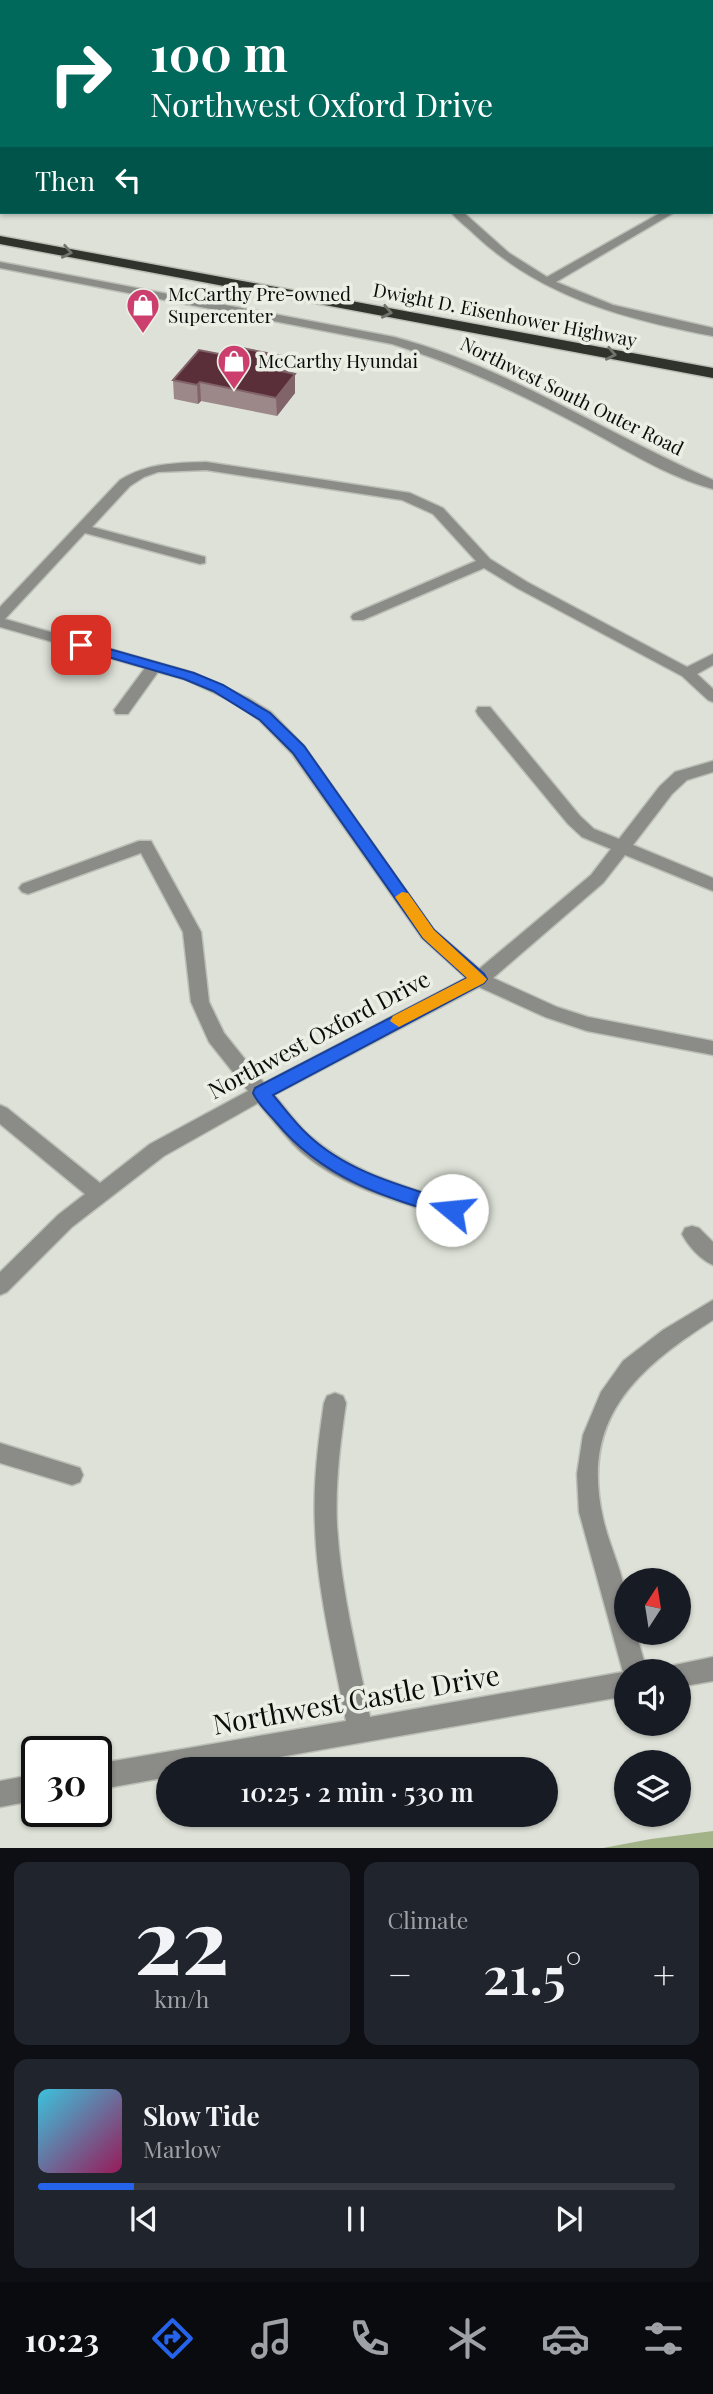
<!DOCTYPE html>
<html lang="en">
<head>
<meta charset="utf-8">
<style>
	body { margin:0; font-family:"Playfair Display",serif; background:#20242c; color:#f1f3f6; height:100vh; display:flex; flex-direction:column; font-size:26px; white-space:nowrap }
	* { box-sizing:border-box; margin:0 }
	p { font-size:23px; color:#9ea1a6 }
	.icon { flex:none; width:38px; height:38px; fill:none; stroke:currentColor; stroke-width:2; stroke-linecap:round; stroke-linejoin:round }
	.map { position:relative; height:1848px; overflow:hidden }
	.side { display:flex; flex-direction:column; gap:14px; padding:14px; background:#0d0f14; flex:1 }
	.side>* { flex:none }
	.banner { position:absolute; left:0px; top:0px; width:714px; height:214px; box-shadow:0 2px 5px #0004; background:#00695c; color:#fff; overflow:hidden }
	.needle { width:46px; rotate:12deg }
	.buttons { position:absolute; left:614px; top:1568px; display:grid; gap:14px }
	.buttons a { display:grid; place-items:center; width:77px; height:77px; border-radius:50%; background:#171b24; box-shadow:0 2px 5px #0004; font-size:35px }
	.speed { position:absolute; left:21px; top:1736px; display:flex; gap:14px; font-size:35px; font-weight:700; text-align:center }
	.speed>* { display:grid; place-content:center; width:91px; height:91px; border-radius:50%; background:#171b24; box-shadow:0 2px 5px #0004; line-height:1 }
	.speed .limit { border:4px solid #111; border-radius:10px; background:#fff; color:#111 }
	.pin { position:absolute; display:grid; place-items:center; width:60px; height:60px; color:#fff; margin:-30px; border-radius:14px; box-shadow:0 4px 10px #0006 }
	.me { position:absolute; width:77px; margin:-38px; rotate:287deg; stroke-linejoin:round; filter:drop-shadow(0 0 5px #0008) }
	.turn { display:flex; align-items:center; gap:24px; height:147px; padding:0 35px; font-size:32px }
	.turn .icon { width:91px; height:91px; stroke-width:2.5 }
	.turn b { display:block; font-size:49px; line-height:60px }
	.then { display:flex; align-items:center; height:66px; padding:0 35px; background:#0003; gap:14px; font-size:26px }
	.big { font-size:52px; font-weight:600; line-height:1.1 }
	.side .widget { flex:1; display:flex; flex-direction:column; justify-content:center; gap:10px; min-width:0; padding:0 24px; border-radius:14px; background:#20242c }
	.side .dial { align-items:center; gap:0 }
	.dial b { font-size:91px; line-height:1 }
	.song { display:flex; align-items:center; gap:21px }
	.cover { width:84px; height:84px; border-radius:10px; background:linear-gradient(135deg,hsl(190 70% 55%),hsl(330 70% 35%)) }
	.played { height:7px; border-radius:4px; background:linear-gradient(90deg,#2563eb 15%,#363941 15%) }
	.keys { display:flex; justify-content:space-around; direction:ltr }
	.heat { display:flex; justify-content:space-between; align-items:center; font-size:38px; direction:ltr }
	.side .tiles { flex:1; display:grid; gap:14px; grid-template-columns:1fr 1fr }
	.widget:last-child { grid-column:span 2 }
	.trip { position:absolute; left:156px; top:1757px; width:402px; height:70px; border-radius:35px; background:#171b24; box-shadow:0 2px 5px #0004; font-weight:600; line-height:70px; text-align:center }
	.menu { display:flex; height:112px; justify-content:space-around; align-items:center; background:#090b0e; color:#9ea1a6 }
	.menu .icon { width:49px; height:49px }
	.menu .on { color:#2563eb }
	.menu b { font-size:32px; color:#f1f3f6 }
	.map>svg:first-child { display:block }
</style>
</head>
<body>
<div class="map">
<svg width="713" height="1848" viewBox="0 0 713 1848">
	<rect width="100%" height="100%" fill="#dde1d7"/>
	<!-- forest -->
	<polygon fill="#a2b388" points="713,1831 713,1848 603,1848 651,1839"/>
	<g fill="none" stroke-linecap="round" stroke-linejoin="round">
		<defs>
			<g id="minor">
				<polygon points="402,0 413,0 401,2"/>
				<polygon points="573,0 583,0 572,2"/>
				<rect x="712" y="22" width="1" height="6"/>
				<rect x="0" y="98" width="2" height="6"/>
				<path d="M451,212H463L509,253L547,277L662,212H675L556,282L613,305L713,328V336C625,319 541,297 474,234C466,226 457,220 451,212Z"/>
				<path d="M0,262L394,337C508,367 606,434 713,480V489C668,477 624,449 583,427C521,394 459,365 392,344L0,268Z"/>
				<path d="M206,462L410,493L443,508L490,559L527,582L687,667L713,654V665L697,674L713,689V702L708,700L682,676L517,588L484,568L363,620H353L351,617L353,614L476,561L433,514L402,500L206,470L158,472L144,477L130,486L92,527L205,557V563L200,564L85,533L5,619L194,673L248,698L271,712L304,746L434,930L479,969L591,875L611,849L582,837L568,824L478,715L476,711L478,707H490L580,816L594,829L619,839L660,786L675,772L713,761V772L687,780L672,794L633,845L713,878V891L625,855L603,883L493,978L557,1007L588,1017L713,1041V1055L587,1031L545,1017L479,987L274,1095C286,1108 297,1125 310,1136C355,1175 406,1186 459,1204L462,1210L459,1216L452,1218C399,1202 332,1185 293,1144C281,1131 270,1117 258,1103L164,1156L72,1227L7,1292L0,1295V1272L58,1215L85,1194L0,1124V1105L7,1108L100,1183L150,1144L248,1091L209,1042L191,1002L183,932L141,853L28,894L22,892L19,888L22,884L139,841H151L201,932L209,1002L224,1033L264,1083L466,978L422,938L292,754L259,720L238,704L184,679L158,672L128,714H116L114,710L145,668L0,627V607L120,480C148,463 174,463 206,462Z"/>
				<path d="M692,1226L699,1228L713,1242V1265C701,1260 688,1246 682,1234L685,1228Z"/>
				<path d="M713,1300V1320C637,1369 580,1418 603,1518C609,1546 624,1573 626,1601C628,1611 626,1622 626,1633H636L647,1671H626V1696L211,1769H168V1777L96,1790V1764L346,1721C334,1656 317,1592 315,1526C313,1484 318,1444 324,1403L327,1396L335,1393L343,1396L346,1403C340,1444 335,1485 337,1526C341,1591 357,1653 370,1717L623,1672L579,1512L577,1474L583,1435L601,1392L623,1361L663,1330Z"/>
				<polygon points="0,1443 80,1468 83,1475 80,1482 72,1485 0,1463"/>
				<polygon points="713,1657 713,1681 679,1687 679,1671 668,1671 670,1666"/>
				<polygon points="37,1774 37,1800 0,1807 0,1781"/>
			</g>
			<g id="tertiary">
				<polygon points="0,0 23,0 24,2 2,3"/>
				<rect x="712" y="56" width="1" height="6"/>
			</g>
			<polygon id="motorway" points="0,236 713,368 713,378 0,244"/>
		</defs>
		<!-- minor casing -->
		<use href="#minor" stroke="#bbbfb6" stroke-width="3"/>
		<!-- tertiary casing -->
		<use href="#tertiary" stroke="#bbbfb6" stroke-width="3"/>
		<!-- motorway casing -->
		<use href="#motorway" stroke="#bbbfb6" stroke-width="3"/>
		<!-- minor -->
		<use href="#minor" fill="#8b8c88" fill-rule="evenodd"/>
		<!-- tertiary -->
		<use href="#tertiary" fill="#8b8c88" fill-rule="evenodd"/>
		<!-- motorway -->
		<use href="#motorway" fill="#30332b" fill-rule="evenodd"/>
	</g>
	<!-- wall -->
	<polygon fill="#9c8888" points="287,372 295,393 277,416 201,401 198,404 174,399 173,380"/>
	<!-- shaded-wall -->
	<g fill="#816469">
		<polygon points="287,357 288,376 277,370"/>
		<polygon points="295,374 295,393 277,416 276,398"/>
		<polygon points="200,382 201,401 198,404 197,385"/>
	</g>
	<!-- building -->
	<polygon fill="#5a2f3a" stroke="#816469" stroke-width="2" points="232,346 287,357 277,370 295,374 276,398 200,382 197,385 173,380 199,350 224,355"/>
	<!-- one-way arrows -->
	<defs><path id="oneway-chevron" d="M-2-3.5L2.5 0L-2 3.5" fill="none" stroke-width="1.6" stroke-linecap="round" stroke-linejoin="round" transform="scale(1.75)"/></defs>
	<g stroke="#71746c">
		<use href="#oneway-chevron" transform="translate(67 252) rotate(11)"/>
		<use href="#oneway-chevron" transform="translate(387 312) rotate(11)"/>
		<use href="#oneway-chevron" transform="translate(611 354) rotate(11)"/>
	</g>
	<!-- route -->
	<path fill="#2563eb" stroke="#184099" stroke-width="2" d="M81,641L194,673L223,685L270,713L304,746L434,930L484,974L487,979L484,983L273,1095C284,1108 295,1123 308,1135C349,1174 407,1187 458,1204L461,1210L458,1215L452,1217C384,1197 323,1179 276,1122C268,1113 258,1104 253,1093L255,1088L467,978L423,938L293,753L260,720L213,691L184,679L77,648V642Z"/>
	<!-- slow -->
	<polygon fill="#f59e0b" points="402,892 408,893 434,930 487,979 484,983 399,1027 390,1021 393,1016 467,978 423,938 395,897"/>
	<!-- icons -->
	<defs>
		<symbol id="shop-pin" viewBox="-11 -11 22 30"><path d="M0 17L-7.5 6A9.5 9.5 0 1 1 7.5 6Z" fill="#cb3e6e" stroke="#eaeee4"/><path d="M-5-2.5h2.3a2.7 3.5 0 0 1 5.4 0H5L5.5 6h-11ZM-1.5-2.5h3a1.5 2.3 0 0 0-3 0Z" fill="#fff"/></symbol>
	</defs>
	<g fill-rule="evenodd">
		<use href="#shop-pin" x="124" y="286" width="38" height="52"/>
		<use href="#shop-pin" x="215" y="342" width="38" height="52"/>
	</g>
	<g text-anchor="middle" stroke-width="7" stroke-linejoin="round" paint-order="stroke">
		<!-- far-poi labels -->
		<g font-size="19" fill="#0b0c09" stroke="#eaeee4" text-anchor="start">
			<text x="168" y="301">McCarthy Pre-owned<tspan x="168" dy="22">Supercenter</tspan></text>
			<text x="258" y="368">McCarthy Hyundai</text>
		</g>
		<!-- far-street labels -->
		<g font-size="19" fill="#0b0c09" stroke="#eaeee4">
			<text transform="translate(505 315) rotate(11)" y="7">Dwight D. Eisenhower Highway</text>
			<text transform="translate(572 396) rotate(26)" y="7">Northwest South Outer Road</text>
		</g>
		<!-- street labels -->
		<g font-size="23" fill="#0b0c09" stroke="#eaeee4">
			<text transform="translate(319 1035) rotate(-28)" y="8">Northwest Oxford Drive</text>
		</g>
		<!-- near-street labels -->
		<g font-size="28" fill="#0b0c09" stroke="#eaeee4">
			<text transform="translate(356 1700) rotate(-10)" y="10">Northwest Castle Drive</text>
		</g>
	</g>
</svg>
<div class="buttons">
<a><svg class="needle" viewBox="-14 -14 28 28"><path d="M0-13l5 13h-10z" fill="#e53935"/><path d="M0 13l5-13h-10z" fill="#9ea1a6"/></svg></a>
<a><svg class="icon" aria-label="sound" viewBox="0 0 24 24"><path d="M4 9h4l5-4v14l-5-4H4zM17 9q2 3 0 6"/></svg></a>
<a><svg class="icon" aria-label="layers" viewBox="0 0 24 24"><path d="M12 4l9 5-9 5-9-5zM3 14l9 5 9-5"/></svg></a>
</div>
<div class="speed"><div class="limit">30</div></div>
<div class="pin" style="left:81px;top:645px;background:#d93025"><svg class="icon" aria-label="arrive" viewBox="0 0 24 24"><path d="M6 21V4h12l-3 4 3 4H6"/></svg></div>
<svg class="me" style="left:452px;top:1210px" viewBox="-20 -20 40 40"><circle r="19" fill="#fff"/><path d="M0-13L10 11 0 6-10 11z" fill="#2563eb"/></svg>
<div class="trip">10:25 · 2 min · 530 m</div>
<div class="banner">
<div class="turn"><svg class="icon" aria-label="right" viewBox="0 0 24 24"><path d="M7 20v-9h11M14 6l5 5-5 5"/></svg><div><b>100 m</b>Northwest Oxford Drive</div></div>
<div class="then">Then<svg class="icon" aria-label="left" viewBox="0 0 24 24"><path d="M17 20v-9H6M10 6l-5 5 5 5"/></svg></div>
</div>
</div>
<section class="side">
<div class="tiles">
<div class="widget dial"><b>22</b><p>km/h</p></div>
<div class="widget"><p>Climate</p>
<div class="heat"><a>−</a><b class="big">21.5°</b><a>+</a></div>
</div>
<div class="widget">
<div class="song"><i class="cover"></i><div><b>Slow Tide</b><p>Marlow</p></div></div>
<div class="played"></div>
<div class="keys"><svg class="icon" aria-label="previous" viewBox="0 0 24 24"><path d="M18 5L8 12l10 7zM5 5v14"/></svg><svg class="icon" aria-label="pause" viewBox="0 0 24 24"><path d="M8 5v14M16 5v14"/></svg><svg class="icon" aria-label="next" viewBox="0 0 24 24"><path d="M6 5l10 7-10 7zM19 5v14"/></svg></div>
</div>
</div>
</section>
<nav class="menu">
<b>10:23</b>
<svg class="icon on" aria-label="directions" viewBox="0 0 24 24"><path d="M12 3l9 9-9 9-9-9zM9 14v-3h6M13 9l2 2-2 2"/></svg>
<svg class="icon" aria-label="music" viewBox="0 0 24 24"><path d="M9 18V5l10-2v13"/><circle cx="6" cy="18" r="3"/><circle cx="16" cy="16" r="3"/></svg>
<svg class="icon" aria-label="phone" viewBox="0 0 24 24"><path d="M5 4h4l2 5-3 2q2 4 5 5l2-3 5 2v4C11 20 4 13 5 4z"/></svg>
<svg class="icon" aria-label="climate" viewBox="0 0 24 24"><path d="M12 3v18M4 7l16 10M4 17L20 7"/></svg>
<svg class="icon" aria-label="car" viewBox="0 0 24 24"><path d="M5 17H2v-5l4-1 3-4h7l3 4 3 1v5h-3M9 17h6M6 11h13"/><circle cx="7" cy="17" r="2"/><circle cx="17" cy="17" r="2"/></svg>
<svg class="icon" aria-label="filters" viewBox="0 0 24 24"><path d="M4 7h16M4 17h16"/><circle cx="9" cy="7" r="2"/><circle cx="15" cy="17" r="2"/></svg>
</nav>
</body>
</html>
